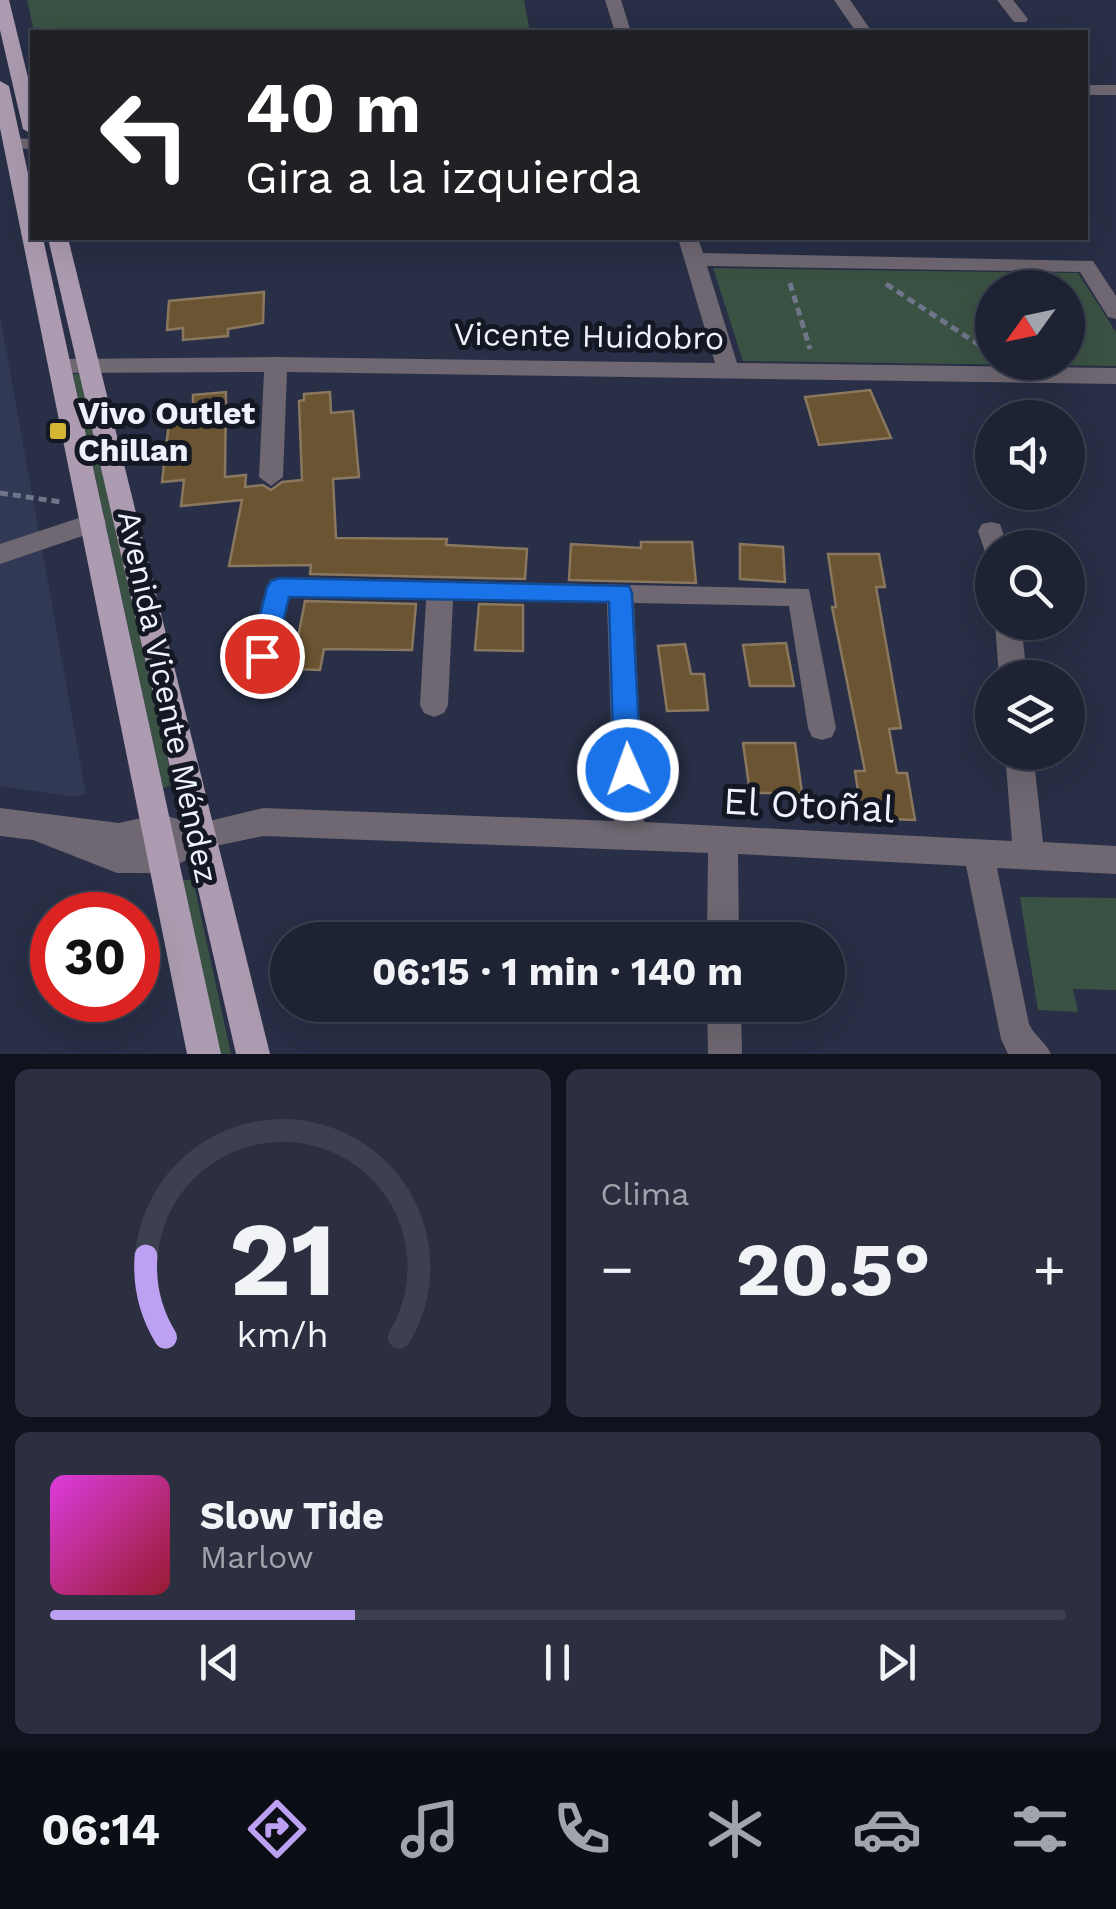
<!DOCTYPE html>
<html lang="es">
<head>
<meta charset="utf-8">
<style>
	body { margin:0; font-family:"Work Sans",sans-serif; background:#2b2f40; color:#f1f3f6; height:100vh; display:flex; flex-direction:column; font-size:38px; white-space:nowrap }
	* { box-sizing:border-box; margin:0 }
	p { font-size:32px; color:#a1a4ac }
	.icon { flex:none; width:55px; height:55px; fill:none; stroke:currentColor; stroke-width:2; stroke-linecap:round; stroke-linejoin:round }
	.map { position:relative; height:1054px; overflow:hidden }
	.panel { display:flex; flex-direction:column; gap:15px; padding:15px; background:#10131d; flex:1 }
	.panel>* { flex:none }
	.hud { position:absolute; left:30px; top:30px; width:1058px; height:210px; border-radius:0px; box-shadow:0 10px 40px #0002,0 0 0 2px #3c404f; background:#202124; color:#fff; overflow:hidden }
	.needle { width:65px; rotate:237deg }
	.tools { position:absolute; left:975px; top:270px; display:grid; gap:20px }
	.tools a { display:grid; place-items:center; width:110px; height:110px; border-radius:50%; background:#1e2334; box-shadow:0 10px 40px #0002,0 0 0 2px #3c404f; font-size:50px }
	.speed { position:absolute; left:30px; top:892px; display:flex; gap:20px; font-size:50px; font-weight:700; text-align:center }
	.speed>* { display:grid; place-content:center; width:130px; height:130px; border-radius:50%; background:#1e2334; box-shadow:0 10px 40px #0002,0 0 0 2px #3c404f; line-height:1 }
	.speed .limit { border:15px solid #d22; background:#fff; color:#111 }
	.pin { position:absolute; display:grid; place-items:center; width:85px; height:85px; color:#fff; margin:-42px; border:5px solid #fff; border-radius:50%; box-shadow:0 2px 10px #0007 }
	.me { position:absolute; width:110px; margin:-55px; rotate:358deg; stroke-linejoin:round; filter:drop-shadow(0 0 8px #0008) }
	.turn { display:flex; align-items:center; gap:35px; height:210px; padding:0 50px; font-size:45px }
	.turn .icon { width:130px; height:130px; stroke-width:2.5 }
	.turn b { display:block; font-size:70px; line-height:85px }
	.big { font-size:75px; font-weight:700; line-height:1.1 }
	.panel .tile { flex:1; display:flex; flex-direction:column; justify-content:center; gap:15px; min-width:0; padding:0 35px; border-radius:15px; background:#2b2f40 }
	.panel .dial { align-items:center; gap:0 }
	.dial svg { height:260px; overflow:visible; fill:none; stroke:#3c404f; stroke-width:7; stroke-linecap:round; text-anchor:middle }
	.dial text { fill:#f1f3f6; stroke:none }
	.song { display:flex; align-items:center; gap:30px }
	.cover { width:120px; height:120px; border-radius:15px; background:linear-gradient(135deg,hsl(300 70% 55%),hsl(350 70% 35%)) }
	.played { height:10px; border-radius:5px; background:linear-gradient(90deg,#bca0f2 30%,#3c404f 30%) }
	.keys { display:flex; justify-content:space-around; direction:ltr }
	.heat { display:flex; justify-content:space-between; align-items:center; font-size:55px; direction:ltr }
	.panel .tiles { flex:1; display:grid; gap:15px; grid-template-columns:1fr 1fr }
	.tile:last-child { grid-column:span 2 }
	.trip { position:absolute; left:270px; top:922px; width:575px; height:100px; border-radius:50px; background:#1e2334; box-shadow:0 10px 40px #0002,0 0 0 2px #3c404f; font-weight:700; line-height:100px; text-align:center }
	.menu { display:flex; height:160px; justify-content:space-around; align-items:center; background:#0c0e15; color:#a1a4ac }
	.menu .icon { width:70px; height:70px }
	.menu .on { color:#bca0f2 }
	.menu b { font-size:45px; color:#f1f3f6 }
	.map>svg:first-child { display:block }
</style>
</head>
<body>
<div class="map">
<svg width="1116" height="1054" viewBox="0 0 1116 1054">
	<rect width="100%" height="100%" fill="#282f46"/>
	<!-- built -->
	<polygon fill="#313955" points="0,315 86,794 74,797 0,786"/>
	<!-- green -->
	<g fill="#3a5243" fill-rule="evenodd">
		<polygon points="27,0 524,0 530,32 34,32"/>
		<path d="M713,268L1078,273L1116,332V366L743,361ZM992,288H1068V362H992Z"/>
		<polygon points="73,374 81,374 173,784 163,788"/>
		<polygon points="181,880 193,880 231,1054 218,1054"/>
		<polygon points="1020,897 1116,898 1116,990 1073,989 1078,1012 1038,1010"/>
	</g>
	<!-- building -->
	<g fill="#6a5431" stroke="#89785f" stroke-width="2.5">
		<polygon points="264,292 263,323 228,329 228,336 183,340 183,328 167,330 169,301"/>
		<polygon points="870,390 891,438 819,445 805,397"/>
		<polygon points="226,392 225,477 246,475 245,487 263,485 271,490 282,482 302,480 299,401 304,400 304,394 330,392 331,413 353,411 359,477 333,479 336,538 447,539 446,545 527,549 525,579 310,574 311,565 229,566 242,500 181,506 184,480 162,482 169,422 193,419 193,395"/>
		<polygon points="641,542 692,542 696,583 569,580 571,544 641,548"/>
		<polygon points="740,544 783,547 785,582 740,579"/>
		<polygon points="828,554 879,554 885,587 876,587 901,728 889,729 897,773 907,773 915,820 862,818 855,771 865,771 832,607 836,607"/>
		<polygon points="305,601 416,604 412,650 324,649 320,670 292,669"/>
		<polygon points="479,604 523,605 523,651 475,650"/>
		<polygon points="786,643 794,686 750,686 743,645"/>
		<polygon points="685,644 691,674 704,674 708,710 667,711 658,646"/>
		<polygon points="743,743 795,743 802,793 750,793"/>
	</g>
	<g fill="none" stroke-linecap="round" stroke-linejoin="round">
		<!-- path -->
		<g stroke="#70768a" stroke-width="5" stroke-dasharray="8 5" stroke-linecap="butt">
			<polyline points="790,283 810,349"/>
			<polyline points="886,284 990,352"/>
			<polyline points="0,493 61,502"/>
		</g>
		<!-- minor -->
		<g fill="#6f6771" fill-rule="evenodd">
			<polygon points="605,0 621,0 631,32 615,32"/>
			<polygon points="834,0 850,0 872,32 856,32"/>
			<polygon points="997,0 1013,0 1028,19 1026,22 1014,22"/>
			<rect x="1085" y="85" width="31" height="10"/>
			<polygon points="13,138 32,139 32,149 6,148 4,144"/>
			<polygon points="678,238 698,238 703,253 1093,261 1116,296 1116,319 1108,317 1080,272 707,266 737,363 1116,368 1116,384 287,372 283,477 271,486 259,477 264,372 61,373 50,366 61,359 276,357 715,363"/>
			<polygon points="94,513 103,515 106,522 103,529 0,564 0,544"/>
			<polygon points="991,522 1000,524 1008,548 992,548 992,557 986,555 978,531 982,524"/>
			<path d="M279,577L809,589L836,728L832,737L822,740L812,737L808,728L789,606L634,603L644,822L1012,841L1005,752H1033L1043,842L1116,846V874L997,868L1029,1024C1035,1037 1045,1041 1051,1054H1008L1001,1039L966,866L738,854L739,940H707L708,853L263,836L206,848L164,873H117L33,840L0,836V808L119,823L159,814L186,821L188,826L263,808L614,821L607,603L453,600L448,705L444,713L434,717L424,713L420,705L426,600L290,597L272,665L262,668L252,665L248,657L266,587L270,580Z"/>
			<polygon points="995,622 1021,622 1027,678 999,678"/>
			<polygon points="707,1005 741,1005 742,1054 708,1054"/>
		</g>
		<!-- major -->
		<g fill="#ad9cb1" fill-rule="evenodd">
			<polygon points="0,0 9,0 32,94 32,134 23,129 0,30"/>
			<polygon points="0,81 9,86 32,192 32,238 43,238 221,1054 187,1054 0,128"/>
			<polygon points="48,238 68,238 270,1054 236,1054"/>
		</g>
	</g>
	<!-- route -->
	<polygon fill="#1a73e8" stroke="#114b97" stroke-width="2.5" points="279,578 629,586 632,593 641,770 637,778 628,781 618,778 614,770 609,602 289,597 275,656 271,664 254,664 250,656 267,587 271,581"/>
	<!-- markers -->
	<rect fill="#d4b635" stroke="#141822" stroke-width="4" x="48" y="421" width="20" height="20" rx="5"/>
	<g text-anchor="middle" stroke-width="10" stroke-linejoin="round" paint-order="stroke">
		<!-- street labels -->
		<g font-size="32" fill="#eef2ff" stroke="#141822">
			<text transform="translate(589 336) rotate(1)" y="11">Vicente Huidobro</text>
			<text transform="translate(168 697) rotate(78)" y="11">Avenida Vicente Méndez</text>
		</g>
		<!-- poi labels -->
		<g font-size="32" font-weight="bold" fill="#eef2ff" stroke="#141822" text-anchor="start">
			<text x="78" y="424">Vivo Outlet<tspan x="78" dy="37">Chillan</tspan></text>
		</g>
		<!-- near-street labels -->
		<g font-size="38" fill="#eef2ff" stroke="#141822">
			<text transform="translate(809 805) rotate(3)" y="13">El Otoñal</text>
		</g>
	</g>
</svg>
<div class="tools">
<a><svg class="needle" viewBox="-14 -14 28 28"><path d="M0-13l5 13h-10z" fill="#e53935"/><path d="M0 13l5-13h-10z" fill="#a1a4ac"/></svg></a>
<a><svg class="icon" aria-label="sound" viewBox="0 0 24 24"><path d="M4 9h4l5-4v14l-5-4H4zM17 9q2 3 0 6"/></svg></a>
<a><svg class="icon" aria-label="search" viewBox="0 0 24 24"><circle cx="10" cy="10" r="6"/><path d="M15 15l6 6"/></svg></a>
<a><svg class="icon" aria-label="layers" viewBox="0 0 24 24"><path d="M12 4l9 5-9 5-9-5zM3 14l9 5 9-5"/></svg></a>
</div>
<div class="speed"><div class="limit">30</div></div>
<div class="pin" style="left:262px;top:656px;background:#d93025"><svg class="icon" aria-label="arrive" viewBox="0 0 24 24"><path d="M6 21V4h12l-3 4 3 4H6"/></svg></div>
<svg class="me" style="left:628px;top:770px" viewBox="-20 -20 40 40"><circle r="17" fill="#1a73e8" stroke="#fff" stroke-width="3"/><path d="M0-11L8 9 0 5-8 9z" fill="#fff"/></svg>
<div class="trip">06:15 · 1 min · 140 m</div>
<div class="hud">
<div class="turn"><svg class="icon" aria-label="left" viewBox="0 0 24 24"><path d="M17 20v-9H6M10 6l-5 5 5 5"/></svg><div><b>40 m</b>Gira a la izquierda</div></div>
</div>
</div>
<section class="panel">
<div class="tiles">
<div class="tile dial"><svg viewBox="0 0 100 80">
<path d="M14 69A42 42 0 1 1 86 69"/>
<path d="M14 69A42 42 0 0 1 8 44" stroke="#bca0f2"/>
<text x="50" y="56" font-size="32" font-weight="700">21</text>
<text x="50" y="72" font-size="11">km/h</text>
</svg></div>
<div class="tile"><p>Clima</p>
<div class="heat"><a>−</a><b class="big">20.5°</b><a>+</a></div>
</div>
<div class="tile">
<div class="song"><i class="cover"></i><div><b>Slow Tide</b><p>Marlow</p></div></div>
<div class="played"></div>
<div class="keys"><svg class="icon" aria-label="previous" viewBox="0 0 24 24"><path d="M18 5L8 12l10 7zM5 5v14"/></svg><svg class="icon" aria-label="pause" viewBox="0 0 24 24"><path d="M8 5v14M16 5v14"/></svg><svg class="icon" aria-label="next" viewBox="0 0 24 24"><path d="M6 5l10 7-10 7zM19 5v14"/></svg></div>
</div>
</div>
</section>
<nav class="menu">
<b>06:14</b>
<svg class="icon on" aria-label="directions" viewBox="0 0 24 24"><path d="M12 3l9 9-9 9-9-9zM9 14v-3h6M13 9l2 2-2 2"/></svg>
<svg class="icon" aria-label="music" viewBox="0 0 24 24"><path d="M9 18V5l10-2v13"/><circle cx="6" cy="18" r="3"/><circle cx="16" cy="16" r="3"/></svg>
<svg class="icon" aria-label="phone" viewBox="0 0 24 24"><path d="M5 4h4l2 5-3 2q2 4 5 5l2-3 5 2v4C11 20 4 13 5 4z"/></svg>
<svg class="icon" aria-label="climate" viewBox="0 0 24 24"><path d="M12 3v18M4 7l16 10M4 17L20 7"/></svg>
<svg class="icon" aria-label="car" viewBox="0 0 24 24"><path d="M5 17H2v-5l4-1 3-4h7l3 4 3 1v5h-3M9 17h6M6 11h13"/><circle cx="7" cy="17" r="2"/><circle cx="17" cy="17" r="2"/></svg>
<svg class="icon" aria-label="filters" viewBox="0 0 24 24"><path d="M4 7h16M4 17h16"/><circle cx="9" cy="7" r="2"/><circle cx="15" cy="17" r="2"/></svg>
</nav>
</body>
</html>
